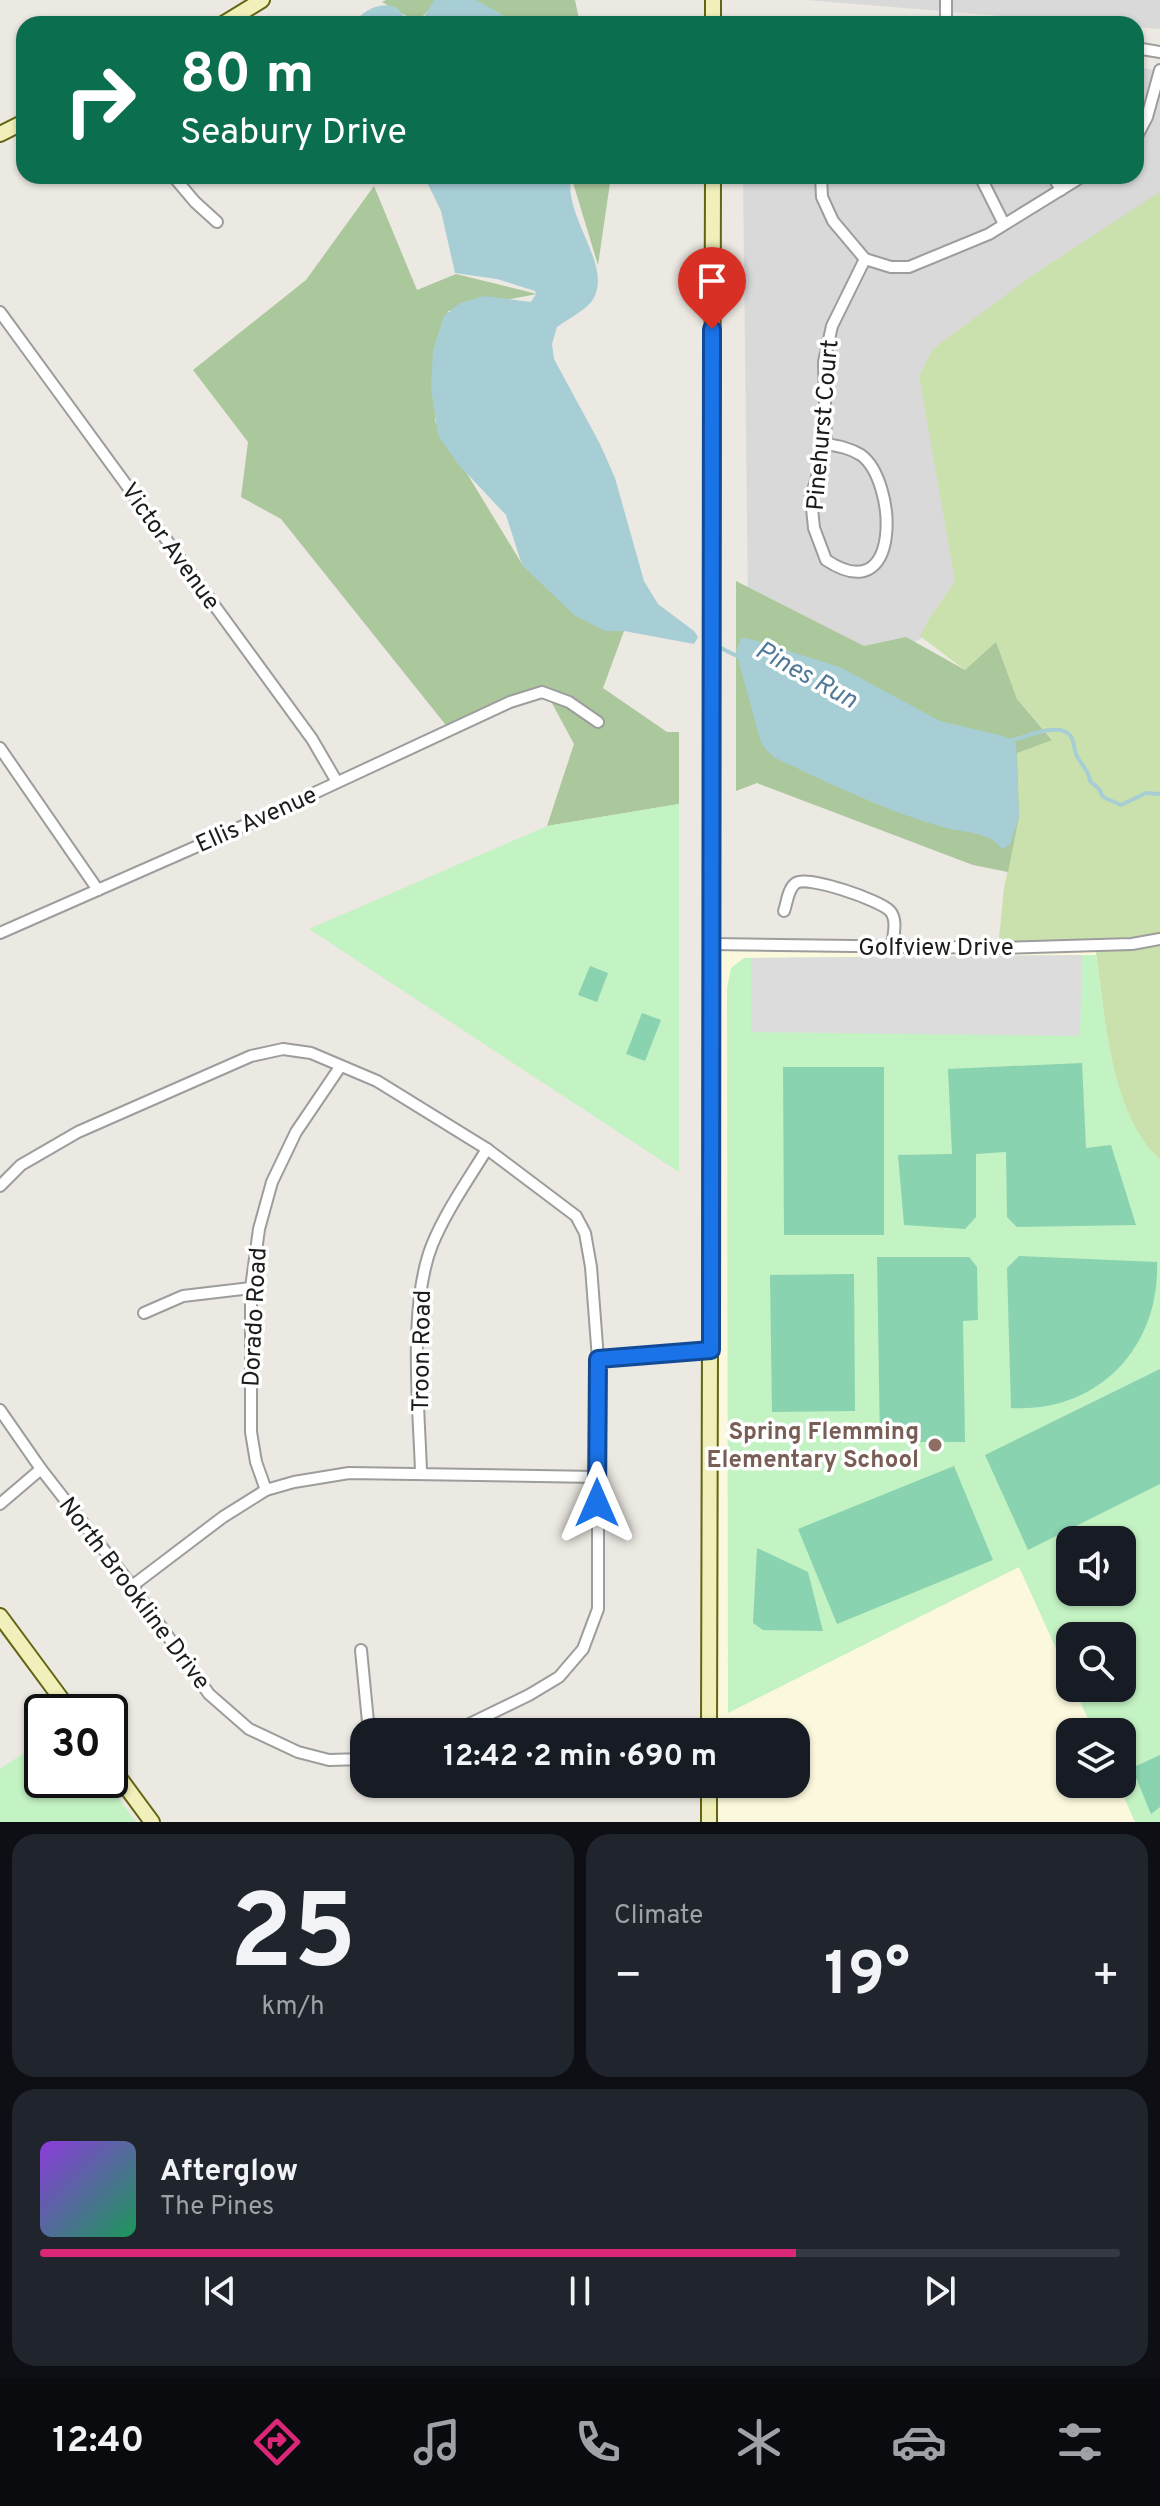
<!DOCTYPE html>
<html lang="en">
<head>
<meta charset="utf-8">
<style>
	body { margin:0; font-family:Overpass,sans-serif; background:#20242c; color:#f1f3f6; height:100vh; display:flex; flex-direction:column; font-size:30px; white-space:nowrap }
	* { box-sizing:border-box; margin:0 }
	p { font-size:26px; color:#9ea1a6 }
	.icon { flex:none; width:44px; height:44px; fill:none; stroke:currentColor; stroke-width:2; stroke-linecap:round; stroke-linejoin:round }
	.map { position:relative; height:1822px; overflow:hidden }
	.panel { display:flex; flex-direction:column; gap:12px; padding:12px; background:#0d0f14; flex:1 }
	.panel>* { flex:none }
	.guide { position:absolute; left:16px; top:16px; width:1128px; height:168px; border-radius:24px; box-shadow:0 2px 6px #0004; background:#0b6e4f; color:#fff; overflow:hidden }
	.buttons { position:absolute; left:1056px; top:1526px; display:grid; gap:16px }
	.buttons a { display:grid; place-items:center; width:80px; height:80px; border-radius:16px; background:#171b24; box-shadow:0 2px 6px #0004; font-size:40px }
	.speed { position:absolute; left:24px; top:1694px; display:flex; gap:16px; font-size:40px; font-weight:700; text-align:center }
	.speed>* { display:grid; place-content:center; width:104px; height:104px; border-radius:50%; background:#171b24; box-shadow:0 2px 6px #0004; line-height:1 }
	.speed .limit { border:4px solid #111; border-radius:12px; background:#fff; color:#111 }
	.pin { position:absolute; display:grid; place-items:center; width:68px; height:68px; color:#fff; margin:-82px -34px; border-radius:50% 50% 50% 0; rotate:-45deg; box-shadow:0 0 8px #0007 }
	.pin .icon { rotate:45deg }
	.me { position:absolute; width:88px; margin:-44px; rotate:0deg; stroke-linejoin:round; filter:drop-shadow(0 0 6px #0008) }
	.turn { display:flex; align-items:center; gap:28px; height:168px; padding:0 32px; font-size:36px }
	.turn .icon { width:104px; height:104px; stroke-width:2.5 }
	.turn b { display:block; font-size:56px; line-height:68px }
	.big { font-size:60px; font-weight:700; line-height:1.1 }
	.panel .widget { flex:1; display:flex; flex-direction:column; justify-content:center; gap:12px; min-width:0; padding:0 28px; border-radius:24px; background:#20242c }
	.panel .dial { align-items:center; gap:0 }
	.dial b { font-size:104px; line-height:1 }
	.song { display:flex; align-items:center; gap:24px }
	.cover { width:96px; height:96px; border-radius:12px; background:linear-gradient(135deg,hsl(270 70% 55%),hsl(150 70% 35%)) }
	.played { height:8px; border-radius:4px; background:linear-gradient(90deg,#db2777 70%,#363941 70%) }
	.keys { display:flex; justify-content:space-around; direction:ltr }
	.heat { display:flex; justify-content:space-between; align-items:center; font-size:44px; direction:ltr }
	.panel .tiles { flex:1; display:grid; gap:12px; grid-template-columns:1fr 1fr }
	.widget:last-child { grid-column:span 2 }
	.trip { position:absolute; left:350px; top:1718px; width:460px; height:80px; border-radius:24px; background:#171b24; box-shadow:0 2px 6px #0004; font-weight:700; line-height:80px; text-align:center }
	.menu { display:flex; height:128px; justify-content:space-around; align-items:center; background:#090b0e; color:#9ea1a6 }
	.menu .icon { width:56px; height:56px }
	.menu .on { color:#db2777 }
	.menu b { font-size:36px; color:#f1f3f6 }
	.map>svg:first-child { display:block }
</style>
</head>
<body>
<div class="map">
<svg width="1160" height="1822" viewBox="0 0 1160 1822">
	<rect width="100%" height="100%" fill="#ece8e2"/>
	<!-- residential -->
	<g fill="#dad9d9">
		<polygon points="806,0 1160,0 1160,29 1136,27 1136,24 1101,24"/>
		<polygon points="1136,67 1160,71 1160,215 960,579 925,636 878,663 748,602 743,176 1136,176"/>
	</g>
	<!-- education -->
	<path fill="#fbf8dd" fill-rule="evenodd" d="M712,944L1095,946L1113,1074L1144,1145L1160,1160V1822H709V1784H796V1732H709ZM1070,1540H1122V1592H1070ZM1070,1636H1122V1688H1070ZM1070,1732H1122V1784H1070Z"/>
	<!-- grass -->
	<path fill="#cbe1ad" d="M1160,192V1160C1108,1112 1105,1013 1095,946L998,948L1004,888L1018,822L1017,752L1052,739L1017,699L996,643L965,670L920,636L929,619L955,581L919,376L933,349L1034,274Z"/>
	<!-- forest -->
	<g fill="#abc79c">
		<polygon points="386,0 439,0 417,22 382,2"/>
		<polygon points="467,0 575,0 580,24 507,24"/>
		<polygon points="571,176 611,176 598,265"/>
		<polygon points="374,186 417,290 456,274 537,294 448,311 435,421 522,564 624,631 603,688 667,732 679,732 679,804 547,826 574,744 547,694 449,729 281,519 241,497 248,442 193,370 306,280"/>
		<polygon points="736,581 864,646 906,637 965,670 996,642 1017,699 1052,740 1017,753 1019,817 1008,872 973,865 757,783 736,791"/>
	</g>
	<!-- park -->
	<g fill="#c3f2c3" fill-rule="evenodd">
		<polygon points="679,804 679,1172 309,929 547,826"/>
		<path d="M1096,955C1106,1020 1110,1113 1160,1160V1822H1135L1118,1784H1122V1732H1094L1074,1688H1122V1636H1070V1679L1019,1567L728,1713L727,988L731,968L744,958ZM1070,1540H1122V1592H1070Z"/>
		<polygon points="42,1741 42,1780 105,1780 136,1822 0,1822 0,1769"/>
	</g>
	<!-- pitch -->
	<g fill="#89d3b0">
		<polygon points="590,966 608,973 597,1002 578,995"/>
		<polygon points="642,1013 661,1020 645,1061 626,1054"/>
		<polygon points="1082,1063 1086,1148 1111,1145 1136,1225 1017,1227 1007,1217 1006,1152 976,1154 976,1217 965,1229 904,1225 898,1155 952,1154 948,1069"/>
		<polygon points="783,1067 884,1067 884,1235 784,1235"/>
		<path d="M1019,1256L1157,1262C1160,1347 1098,1413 1011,1408L1007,1268Z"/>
		<polygon points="877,1257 969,1257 977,1267 978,1320 963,1321 965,1442 880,1442"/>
		<polygon points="854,1274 855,1411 772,1412 770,1275"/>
		<polygon points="1160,1369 1160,1484 1028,1550 985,1455"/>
		<polygon points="954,1466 993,1560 837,1624 798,1529"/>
		<polygon points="757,1548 808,1572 823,1631 763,1630 753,1623"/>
		<polygon points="1160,1755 1160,1807 1151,1814 1132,1768"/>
	</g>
	<!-- parking -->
	<polygon fill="#dcdcdc" points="1082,955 1080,1036 751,1032 751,958"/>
	<!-- water -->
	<g fill="#a7ced5">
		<path d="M434,0H476L519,24H354C362,10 382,0 397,8C402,13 404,17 411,22C424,23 428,10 434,0Z"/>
		<path d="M424,176H571C563,218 615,267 592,301C584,311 568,319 557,327L552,344L554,359L600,444L615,478L644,581L658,604L694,631L698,637L694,644L624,631H605L574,615L522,565L506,515L457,463L438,435L431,388L433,350L444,316L460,303L484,296L531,302L536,294L535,291L497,279L455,273L441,211Z"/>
		<path d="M747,638L840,667L940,721L1003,736L1016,743L1019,817L1010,845L1002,849C991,832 965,833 946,828C887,812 831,784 775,758L766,750L760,740L736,651L741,639Z"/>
	</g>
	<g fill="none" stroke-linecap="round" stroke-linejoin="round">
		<!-- stream -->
		<g stroke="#a7ced5" stroke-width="4">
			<polyline points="715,645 739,657"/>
			<path d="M1008,741C1023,739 1057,721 1070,735C1074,740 1074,748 1076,754C1080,764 1089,770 1090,781L1099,789L1103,797L1121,805L1146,793L1160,794"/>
		</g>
		<defs>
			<g id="street">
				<polyline points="946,24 946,0"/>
				<polyline points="1136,48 1160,52"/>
				<polyline points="1136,138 1147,117 1160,70"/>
				<polyline points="173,176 195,202 217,222"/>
				<polyline points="821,176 822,197 833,221 865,259 891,267 909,267 989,234 1083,176"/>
				<polyline points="980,176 1004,224"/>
				<polyline points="1053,176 1061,190"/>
				<polyline points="0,312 312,739 337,782"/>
				<path d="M826,444C838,446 850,448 861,455C897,481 903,611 826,560L814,528L811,498L826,444L824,362L832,326L865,259"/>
				<polyline points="0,748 98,890"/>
				<path d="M784,911C787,903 788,888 796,883C807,875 880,900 890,911C898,920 893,936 892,947"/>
				<polyline points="0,933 250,823 510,702 542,692 569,702 598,722"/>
				<polyline points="712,944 998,948 1132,944 1160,939"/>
				<polyline points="0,1186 21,1165 78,1132 251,1056 283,1049 311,1053 377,1081 487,1149 576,1216 585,1233 591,1267 598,1359 598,1609 583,1649 559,1677 529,1695 453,1732"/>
				<polyline points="144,1313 183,1296 251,1288"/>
				<polyline points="598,1359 711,1350"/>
				<polyline points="0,1410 41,1469 132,1586 209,1694 249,1729 298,1752 329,1760 364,1759"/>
				<path d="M421,1472C419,1406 408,1306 432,1245C446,1211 468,1180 487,1149"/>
				<polyline points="266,1490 256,1462 251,1432 251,1288 259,1229 272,1182 296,1132 340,1067"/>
				<polyline points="0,1504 41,1469"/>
				<polyline points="132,1586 223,1517 266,1490 294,1482 349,1473 597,1477"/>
				<polyline points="361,1650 369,1732"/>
			</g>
			<g id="secondary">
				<polyline points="223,24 262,0"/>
				<polyline points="713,24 713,0"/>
				<polyline points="0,134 24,122"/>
				<polyline points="0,1616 71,1712"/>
				<polyline points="709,1732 713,176"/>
				<polyline points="110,1765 152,1822"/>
				<polyline points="709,1822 709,1784"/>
			</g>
		</defs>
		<!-- street casing -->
		<use href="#street" stroke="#9d9d9d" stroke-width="14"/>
		<!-- secondary casing -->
		<use href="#secondary" stroke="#626511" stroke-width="18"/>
		<!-- street -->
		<use href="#street" stroke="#fff" stroke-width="10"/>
		<!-- secondary -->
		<use href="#secondary" stroke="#f1f0bb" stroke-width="14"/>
	</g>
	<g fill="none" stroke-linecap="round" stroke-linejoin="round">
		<defs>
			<polyline id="route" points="597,1503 598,1359 711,1350 712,329"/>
		</defs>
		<!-- route casing -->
		<use href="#route" stroke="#114b97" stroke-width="20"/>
		<!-- route -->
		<use href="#route" stroke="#1a73e8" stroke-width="14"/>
	</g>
	<!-- markers -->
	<circle fill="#8d6e63" stroke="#fff" stroke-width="3" cx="935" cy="1445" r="8"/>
	<g text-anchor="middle" stroke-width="7" stroke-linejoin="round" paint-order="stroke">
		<!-- street labels -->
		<g font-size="24" fill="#1c1c1c" stroke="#fff">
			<text transform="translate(822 425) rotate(-85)" y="8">Pinehurst Court</text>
			<text transform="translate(171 546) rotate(54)" y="8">Victor Avenue</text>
			<text transform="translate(256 819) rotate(-24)" y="8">Ellis Avenue</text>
			<text x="936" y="955">Golfview Drive</text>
			<text transform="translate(254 1317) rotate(-87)" y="8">Dorado Road</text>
			<text transform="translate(421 1351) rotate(-89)" y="8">Troon Road</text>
			<text transform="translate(135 1593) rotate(53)" y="8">North Brookline Drive</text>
		</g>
		<!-- education labels -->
		<g font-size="24" font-weight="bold" fill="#785e54" stroke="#fff" text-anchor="end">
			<text x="919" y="1439">Spring Flemming<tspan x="919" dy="28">Elementary School</tspan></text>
		</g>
		<!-- water labels -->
		<g font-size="26" font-style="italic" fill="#517a98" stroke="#fff">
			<text transform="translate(807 674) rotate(29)" y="9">Pines Run</text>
		</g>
	</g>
</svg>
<div class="buttons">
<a><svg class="icon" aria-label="sound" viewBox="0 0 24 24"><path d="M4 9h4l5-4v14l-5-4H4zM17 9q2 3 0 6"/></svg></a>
<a><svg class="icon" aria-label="search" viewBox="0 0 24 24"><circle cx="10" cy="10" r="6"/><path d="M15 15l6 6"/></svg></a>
<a><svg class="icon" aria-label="layers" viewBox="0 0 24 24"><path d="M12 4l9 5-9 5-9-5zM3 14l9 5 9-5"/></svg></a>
</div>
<div class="speed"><div class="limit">30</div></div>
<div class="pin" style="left:712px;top:329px;background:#d93025"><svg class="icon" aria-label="arrive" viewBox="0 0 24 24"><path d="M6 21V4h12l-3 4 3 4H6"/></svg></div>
<svg class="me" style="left:597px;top:1503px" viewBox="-20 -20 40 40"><path d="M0-17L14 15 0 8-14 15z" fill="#1a73e8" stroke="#fff" stroke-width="4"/></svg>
<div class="trip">12:42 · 2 min · 690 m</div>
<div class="guide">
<div class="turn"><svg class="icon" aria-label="right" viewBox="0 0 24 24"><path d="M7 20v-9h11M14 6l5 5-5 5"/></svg><div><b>80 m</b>Seabury Drive</div></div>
</div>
</div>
<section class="panel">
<div class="tiles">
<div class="widget dial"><b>25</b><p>km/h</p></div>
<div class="widget"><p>Climate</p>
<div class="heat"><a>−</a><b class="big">19°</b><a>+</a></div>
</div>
<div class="widget">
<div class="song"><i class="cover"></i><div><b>Afterglow</b><p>The Pines</p></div></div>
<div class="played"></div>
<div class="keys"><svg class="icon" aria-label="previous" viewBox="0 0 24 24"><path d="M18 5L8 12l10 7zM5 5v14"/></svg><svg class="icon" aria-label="pause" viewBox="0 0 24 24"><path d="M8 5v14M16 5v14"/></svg><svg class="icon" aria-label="next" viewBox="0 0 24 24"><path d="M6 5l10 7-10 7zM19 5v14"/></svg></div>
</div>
</div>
</section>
<nav class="menu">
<b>12:40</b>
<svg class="icon on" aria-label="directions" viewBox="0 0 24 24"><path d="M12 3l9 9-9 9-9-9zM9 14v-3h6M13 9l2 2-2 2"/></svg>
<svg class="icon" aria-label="music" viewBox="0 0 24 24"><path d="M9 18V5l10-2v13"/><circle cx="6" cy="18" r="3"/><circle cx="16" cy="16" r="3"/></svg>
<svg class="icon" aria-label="phone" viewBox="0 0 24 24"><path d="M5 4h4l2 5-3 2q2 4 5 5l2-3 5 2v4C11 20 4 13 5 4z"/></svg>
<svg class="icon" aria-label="climate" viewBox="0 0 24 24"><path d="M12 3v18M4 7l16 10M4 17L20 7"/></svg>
<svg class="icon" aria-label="car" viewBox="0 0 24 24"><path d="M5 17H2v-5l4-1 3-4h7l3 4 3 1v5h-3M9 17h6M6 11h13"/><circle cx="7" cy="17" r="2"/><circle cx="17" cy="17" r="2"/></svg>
<svg class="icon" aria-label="filters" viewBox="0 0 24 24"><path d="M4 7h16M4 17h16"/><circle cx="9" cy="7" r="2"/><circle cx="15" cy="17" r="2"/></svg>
</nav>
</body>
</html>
